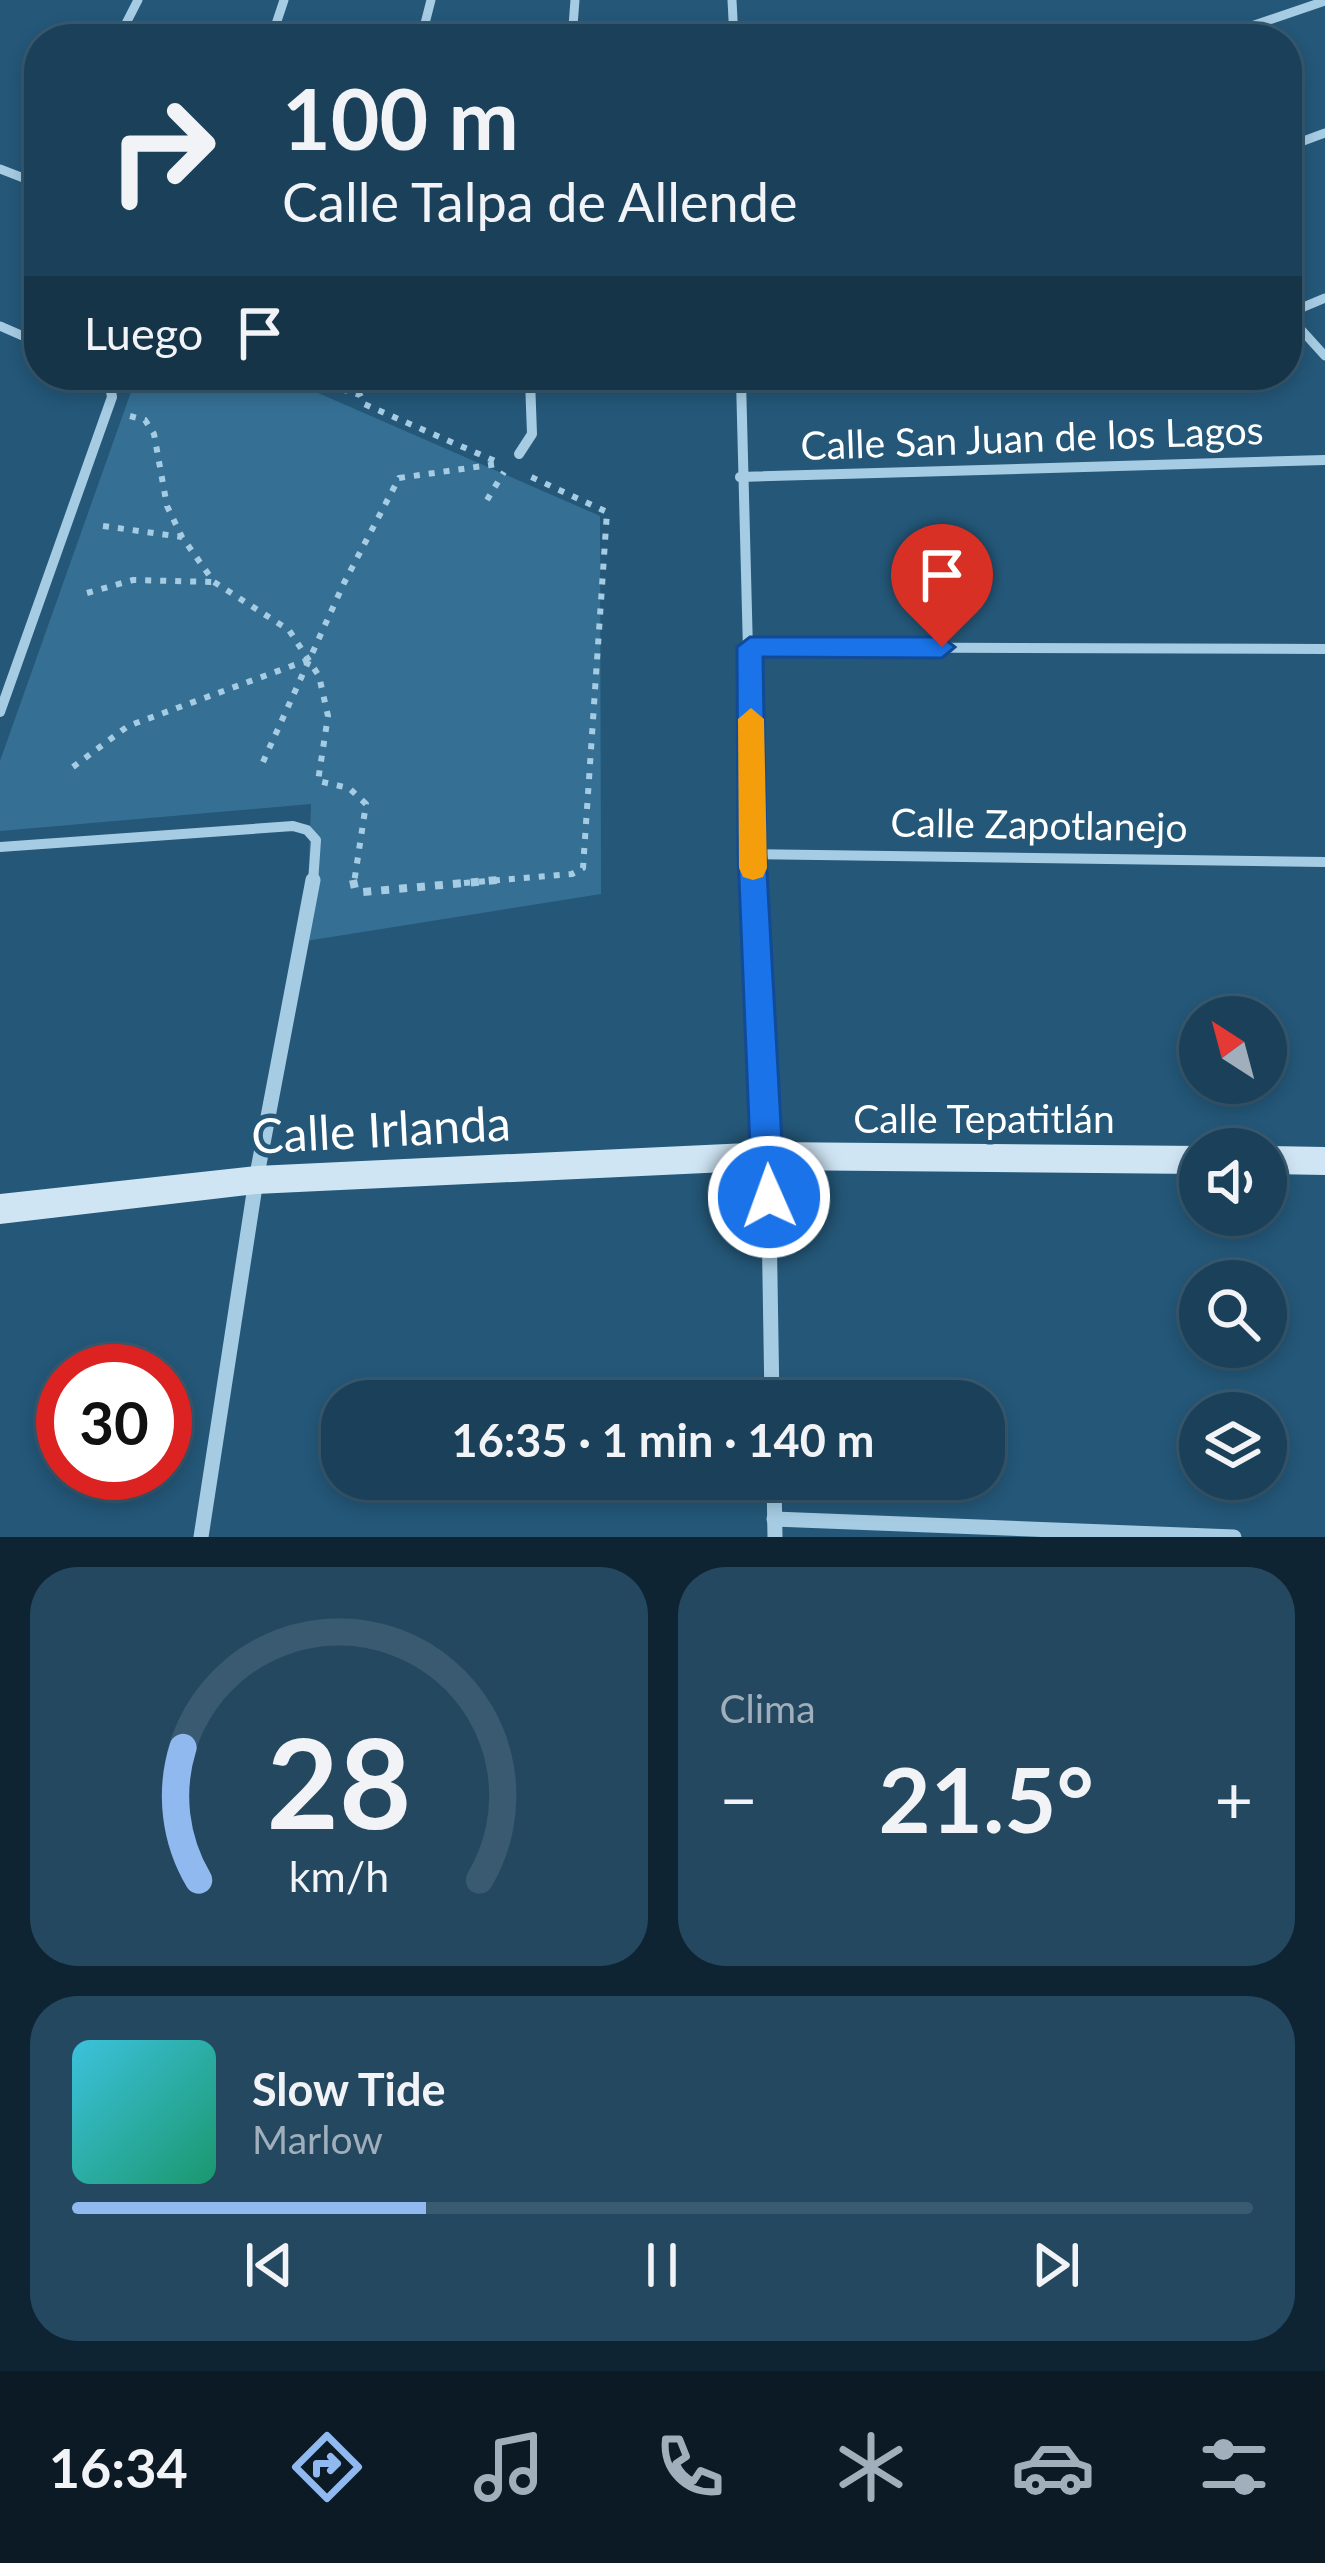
<!DOCTYPE html>
<html lang="es">
<head>
<meta charset="utf-8">
<style>
	body { margin:0; font-family:Lato,sans-serif; background:#244860; color:#f1f3f6; height:100vh; display:flex; flex-direction:column; font-size:45px; white-space:nowrap }
	* { box-sizing:border-box; margin:0 }
	p { font-size:39px; color:#a0afbb }
	.icon { flex:none; width:66px; height:66px; fill:none; stroke:currentColor; stroke-width:2; stroke-linecap:round; stroke-linejoin:round }
	.map { position:relative; height:1537px; overflow:hidden }
	.panel { display:flex; flex-direction:column; gap:30px; padding:30px; background:#0f2432; flex:1 }
	.panel>* { flex:none }
	.guide { position:absolute; left:24px; top:24px; width:1278px; height:366px; border-radius:48px; box-shadow:0 6px 18px #0003,0 0 0 3px #395a70; background:#1b415a; color:#f1f3f6; overflow:hidden }
	.needle { width:78px; rotate:324deg }
	.buttons { position:absolute; left:1179px; top:996px; display:grid; gap:24px }
	.buttons a { display:grid; place-items:center; width:108px; height:108px; border-radius:50%; background:#1b415a; box-shadow:0 6px 18px #0003,0 0 0 3px #395a70; font-size:60px }
	.speed { position:absolute; left:36px; top:1344px; display:flex; gap:24px; font-size:60px; font-weight:700; text-align:center }
	.speed>* { display:grid; place-content:center; width:156px; height:156px; border-radius:50%; background:#1b415a; box-shadow:0 6px 18px #0003,0 0 0 3px #395a70; line-height:1 }
	.speed .limit { border:18px solid #d22; background:#fff; color:#111 }
	.pin { position:absolute; display:grid; place-items:center; width:102px; height:102px; color:#fff; margin:-123px -51px; border-radius:50% 50% 50% 0; rotate:-45deg; box-shadow:0 0 12px #0007 }
	.pin .icon { rotate:45deg }
	.me { position:absolute; width:132px; margin:-66px; rotate:358deg; stroke-linejoin:round; filter:drop-shadow(0 0 9px #0008) }
	.turn { display:flex; align-items:center; gap:42px; height:252px; padding:0 60px; font-size:54px }
	.turn .icon { width:156px; height:156px; stroke-width:2.5 }
	.turn b { display:block; font-size:84px; line-height:102px }
	.then { display:flex; align-items:center; height:114px; padding:0 60px; background:#0003; gap:24px; font-size:45px }
	.big { font-size:90px; font-weight:700; line-height:1.1 }
	.panel .widget { flex:1; display:flex; flex-direction:column; justify-content:center; gap:18px; min-width:0; padding:0 42px; border-radius:48px; background:#244860 }
	.panel .dial { align-items:center; gap:0 }
	.dial svg { height:312px; overflow:visible; fill:none; stroke:#395a70; stroke-width:7; stroke-linecap:round; text-anchor:middle }
	.dial text { fill:#f1f3f6; stroke:none }
	.song { display:flex; align-items:center; gap:36px }
	.cover { width:144px; height:144px; border-radius:18px; background:linear-gradient(135deg,hsl(190 70% 55%),hsl(160 70% 35%)) }
	.played { height:12px; border-radius:6px; background:linear-gradient(90deg,#90b9f0 30%,#395a70 30%) }
	.keys { display:flex; justify-content:space-around; direction:ltr }
	.heat { display:flex; justify-content:space-between; align-items:center; font-size:66px; direction:ltr }
	.panel .tiles { flex:1; display:grid; gap:30px; grid-template-columns:1fr 1fr }
	.widget:last-child { grid-column:span 2 }
	.trip { position:absolute; left:321px; top:1380px; width:684px; height:120px; border-radius:48px; background:#1b415a; box-shadow:0 6px 18px #0003,0 0 0 3px #395a70; font-weight:700; line-height:120px; text-align:center }
	.dock { display:flex; height:192px; justify-content:space-around; align-items:center; background:#0b1a24; color:#a0afbb }
	.dock .icon { width:84px; height:84px }
	.dock .selected { color:#90b9f0 }
	.dock b { font-size:54px; color:#f1f3f6 }
	.map>svg:first-child { display:block }
</style>
</head>
<body>
<div class="map">
<svg width="1325" height="1537" viewBox="0 0 1325 1537">
	<rect width="100%" height="100%" fill="#245778"/>
	<!-- green -->
	<polygon fill="#357094" points="137,375 277,375 600,516 601,894 306,941 311,804 0,831 0,761"/>
	<g fill="none" stroke-linecap="round" stroke-linejoin="round">
		<!-- path-far2 -->
		<polyline stroke="#a6cce3" stroke-width="4.5" stroke-dasharray="4.5 6" stroke-linecap="butt" points="297,375 323,383"/>
		<!-- path-far1 -->
		<g stroke="#a6cce3" stroke-width="6" stroke-dasharray="6 9" stroke-linecap="butt">
			<polyline points="313,380 360,395 364,404 495,461"/>
			<polyline points="130,416 145,420 154,434 167,506 182,537 214,582 289,630 319,676 328,716 318,781 349,788 366,804 354,883"/>
			<polyline points="487,500 504,472"/>
			<polyline points="103,526 182,537"/>
			<polyline points="87,593 133,580 212,582"/>
			<polyline points="263,762 344,583 399,478 497,464"/>
			<polyline points="73,767 128,726 308,660"/>
			<polyline points="464,883 572,874 583,868 607,512 529,476"/>
		</g>
		<!-- path -->
		<polyline stroke="#a6cce3" stroke-width="8" stroke-dasharray="8 10" stroke-linecap="butt" points="353,880 355,889 363,892 498,880"/>
		<!-- street-far2 -->
		<g stroke="#a6cce3" stroke-width="9">
			<polyline points="732,0 734,39"/>
			<polyline points="118,39 138,0"/>
			<polyline points="271,39 284,0"/>
			<polyline points="421,39 431,0"/>
			<polyline points="572,39 575,0"/>
			<polyline points="1213,39 1325,1"/>
			<polyline points="1287,147 1325,133"/>
			<polyline points="0,169 39,184"/>
			<polyline points="1287,314 1325,356"/>
			<polyline points="1287,314 1325,298"/>
			<polyline points="0,326 39,343"/>
			<polyline points="105,375 112,383"/>
			<polyline points="530,375 530,383"/>
			<polyline points="741,383 741,375"/>
		</g>
		<!-- street-far1 -->
		<g stroke="#a6cce3" stroke-width="10">
			<polyline points="741,380 754,883"/>
			<polyline points="519,454 532,434 530,380"/>
			<polyline points="740,477 1325,460"/>
			<polyline points="750,647 1325,649"/>
			<polyline points="0,712 112,397 109,380"/>
			<polyline points="0,847 293,826 307,830 316,840 313,883"/>
			<polyline points="752,854 1325,862"/>
		</g>
		<!-- street -->
		<g stroke="#a6cce3" stroke-width="15">
			<polyline points="753,880 768,1156 772,1401"/>
			<polyline points="774,1479 775,1537"/>
			<polyline points="774,1519 1234,1537"/>
			<polyline points="201,1537 256,1180 313,880"/>
		</g>
		<!-- secondary -->
		<g fill="#cfe5f4" fill-rule="evenodd">
			<polygon points="768,1142 1200,1146 1208,1149 1200,1149 1200,1174 768,1170 256,1194 0,1224 0,1194 256,1166"/>
			<polygon points="1266,1146 1325,1147 1325,1175 1266,1174 1266,1149 1258,1149"/>
		</g>
	</g>
	<!-- route -->
	<polygon fill="#1a73e8" stroke="#114b97" stroke-width="3" points="750,637 942,637 955,647 942,658 763,657 766,854 785,1197 780,1209 769,1214 757,1209 752,1197 738,854 737,647"/>
	<!-- slow -->
	<polygon fill="#f59e0b" points="751,708 764,719 767,868 763,877 753,880 743,877 739,868 738,719"/>
	<g text-anchor="middle" stroke-width="9" stroke-linejoin="round" paint-order="stroke">
		<!-- street labels -->
		<g font-size="39" fill="#fff" stroke="#245778">
			<text transform="translate(1032 438) rotate(-2)" y="14">Calle San Juan de los Lagos</text>
			<text transform="translate(1039 825) rotate(1)" y="14">Calle Zapotlanejo</text>
			<text x="984" y="1133">Calle Tepatitlán</text>
		</g>
		<!-- near-street labels -->
		<g font-size="48" fill="#fff" stroke="#245778">
			<text transform="translate(381 1130) rotate(-3)" y="17">Calle Irlanda</text>
		</g>
	</g>
</svg>
<div class="buttons">
<a><svg class="needle" viewBox="-14 -14 28 28"><path d="M0-13l5 13h-10z" fill="#e53935"/><path d="M0 13l5-13h-10z" fill="#a0afbb"/></svg></a>
<a><svg class="icon" aria-label="sound" viewBox="0 0 24 24"><path d="M4 9h4l5-4v14l-5-4H4zM17 9q2 3 0 6"/></svg></a>
<a><svg class="icon" aria-label="search" viewBox="0 0 24 24"><circle cx="10" cy="10" r="6"/><path d="M15 15l6 6"/></svg></a>
<a><svg class="icon" aria-label="layers" viewBox="0 0 24 24"><path d="M12 4l9 5-9 5-9-5zM3 14l9 5 9-5"/></svg></a>
</div>
<div class="speed"><div class="limit">30</div></div>
<div class="pin" style="left:942px;top:647px;background:#d93025"><svg class="icon" aria-label="arrive" viewBox="0 0 24 24"><path d="M6 21V4h12l-3 4 3 4H6"/></svg></div>
<svg class="me" style="left:769px;top:1197px" viewBox="-20 -20 40 40"><circle r="17" fill="#1a73e8" stroke="#fff" stroke-width="3"/><path d="M0-11L8 9 0 5-8 9z" fill="#fff"/></svg>
<div class="trip">16:35 · 1 min · 140 m</div>
<div class="guide">
<div class="turn"><svg class="icon" aria-label="right" viewBox="0 0 24 24"><path d="M7 20v-9h11M14 6l5 5-5 5"/></svg><div><b>100 m</b>Calle Talpa de Allende</div></div>
<div class="then">Luego<svg class="icon" aria-label="arrive" viewBox="0 0 24 24"><path d="M6 21V4h12l-3 4 3 4H6"/></svg></div>
</div>
</div>
<section class="panel">
<div class="tiles">
<div class="widget dial"><svg viewBox="0 0 100 80">
<path d="M14 69A42 42 0 1 1 86 69"/>
<path d="M14 69A42 42 0 0 1 10 35" stroke="#90b9f0"/>
<text x="50" y="56" font-size="32" font-weight="700">28</text>
<text x="50" y="72" font-size="11">km/h</text>
</svg></div>
<div class="widget"><p>Clima</p>
<div class="heat"><a>−</a><b class="big">21.5°</b><a>+</a></div>
</div>
<div class="widget">
<div class="song"><i class="cover"></i><div><b>Slow Tide</b><p>Marlow</p></div></div>
<div class="played"></div>
<div class="keys"><svg class="icon" aria-label="previous" viewBox="0 0 24 24"><path d="M18 5L8 12l10 7zM5 5v14"/></svg><svg class="icon" aria-label="pause" viewBox="0 0 24 24"><path d="M8 5v14M16 5v14"/></svg><svg class="icon" aria-label="next" viewBox="0 0 24 24"><path d="M6 5l10 7-10 7zM19 5v14"/></svg></div>
</div>
</div>
</section>
<nav class="dock">
<b>16:34</b>
<svg class="icon selected" aria-label="directions" viewBox="0 0 24 24"><path d="M12 3l9 9-9 9-9-9zM9 14v-3h6M13 9l2 2-2 2"/></svg>
<svg class="icon" aria-label="music" viewBox="0 0 24 24"><path d="M9 18V5l10-2v13"/><circle cx="6" cy="18" r="3"/><circle cx="16" cy="16" r="3"/></svg>
<svg class="icon" aria-label="phone" viewBox="0 0 24 24"><path d="M5 4h4l2 5-3 2q2 4 5 5l2-3 5 2v4C11 20 4 13 5 4z"/></svg>
<svg class="icon" aria-label="climate" viewBox="0 0 24 24"><path d="M12 3v18M4 7l16 10M4 17L20 7"/></svg>
<svg class="icon" aria-label="car" viewBox="0 0 24 24"><path d="M5 17H2v-5l4-1 3-4h7l3 4 3 1v5h-3M9 17h6M6 11h13"/><circle cx="7" cy="17" r="2"/><circle cx="17" cy="17" r="2"/></svg>
<svg class="icon" aria-label="filters" viewBox="0 0 24 24"><path d="M4 7h16M4 17h16"/><circle cx="9" cy="7" r="2"/><circle cx="15" cy="17" r="2"/></svg>
</nav>
</body>
</html>
